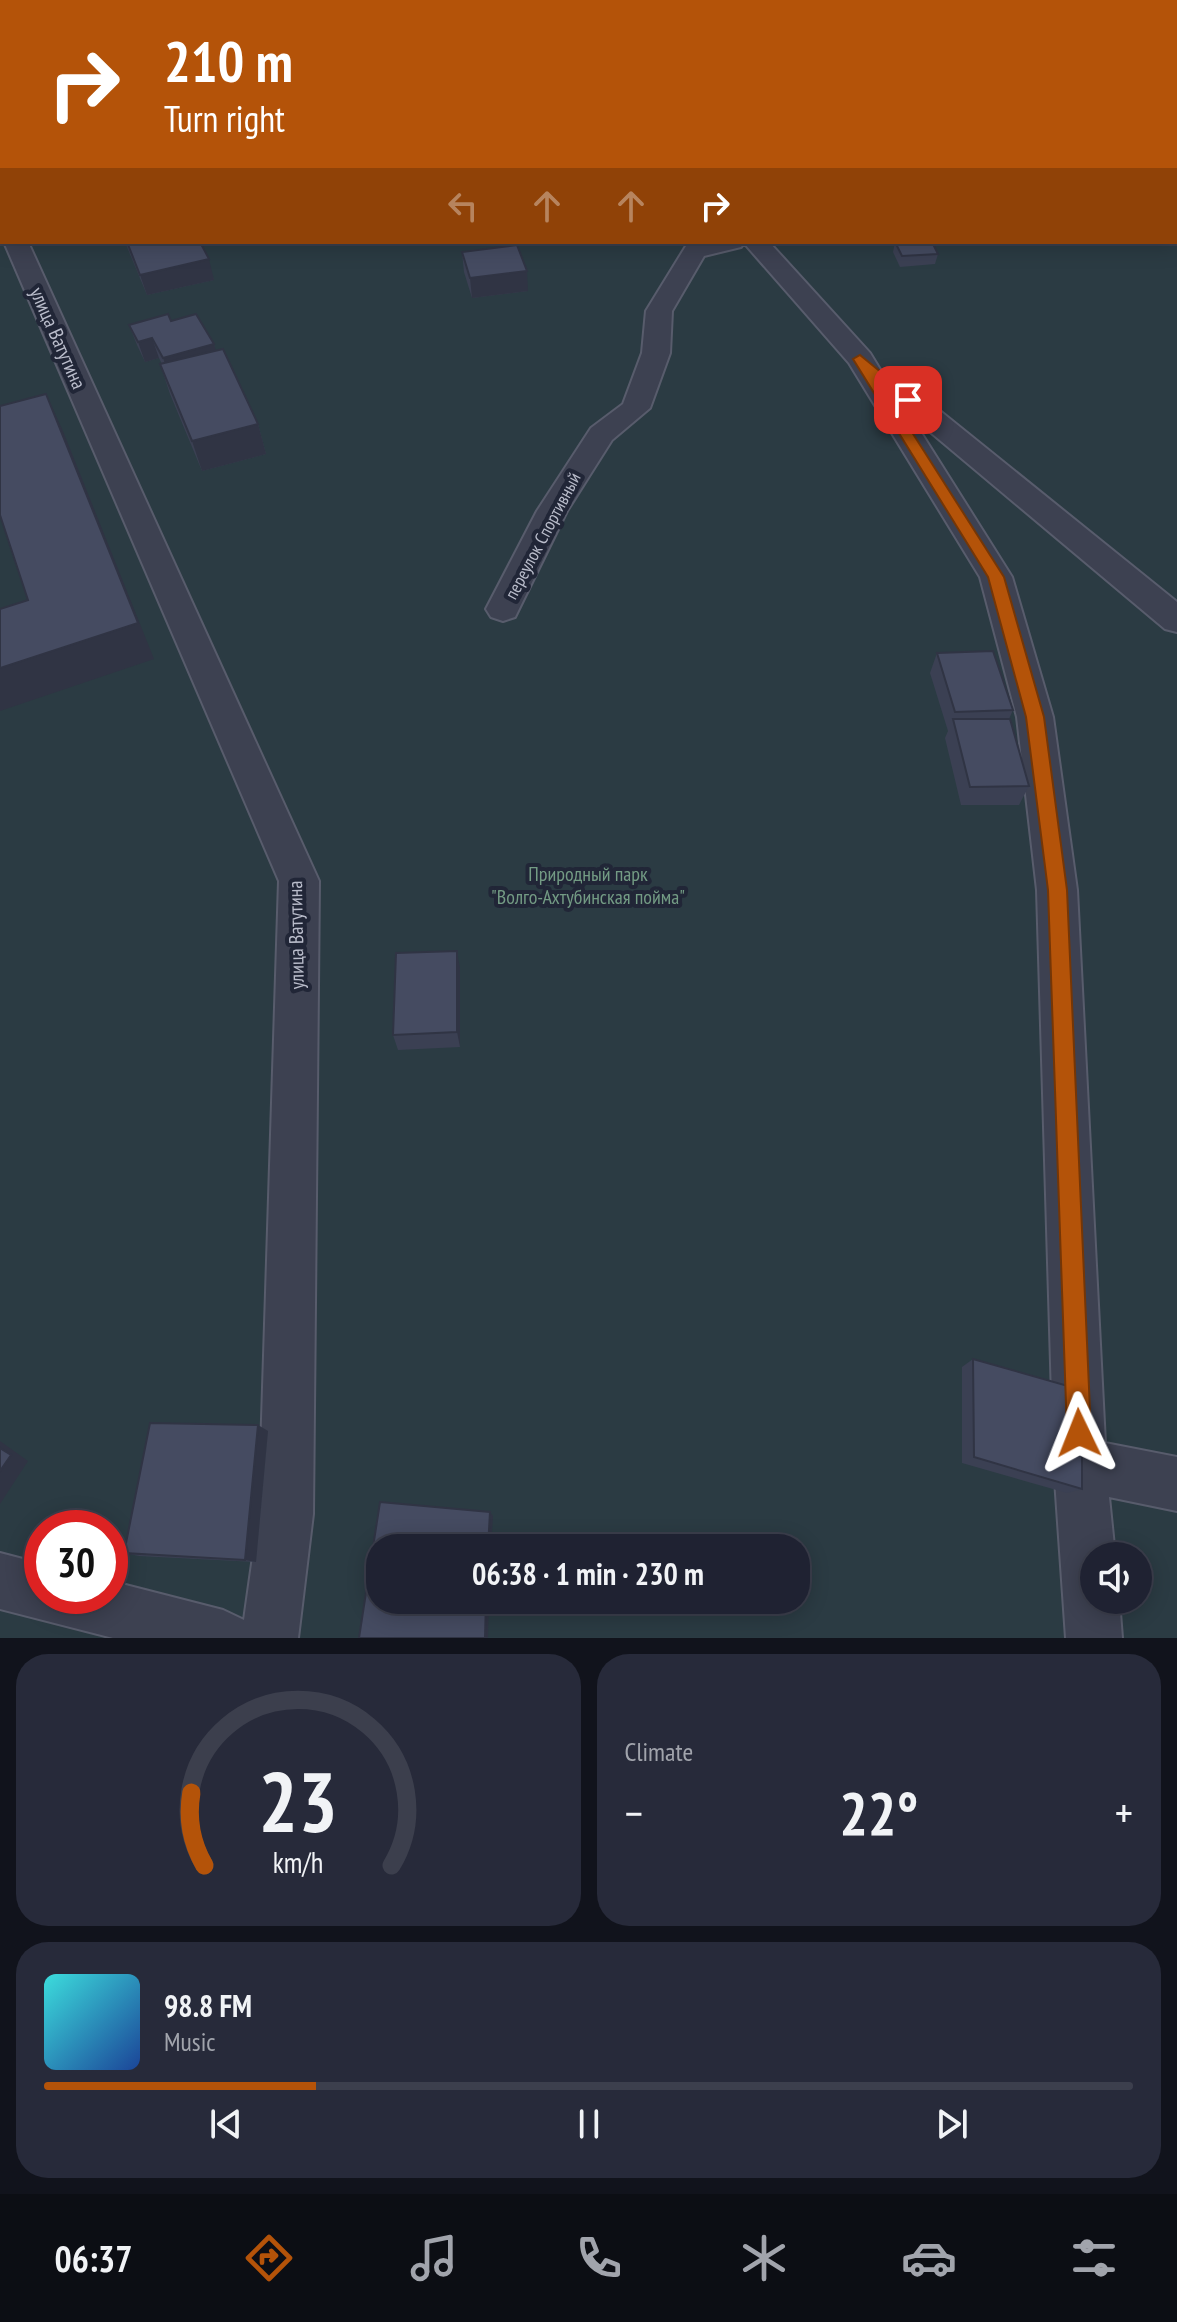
<!DOCTYPE html>
<html lang="en">
<head>
<meta charset="utf-8">
<style>
	body { margin:0; font-family:"PT Sans Narrow",sans-serif; background:#272a3a; color:#f1f3f6; height:100vh; display:flex; flex-direction:column; font-size:30px; white-space:nowrap }
	* { box-sizing:border-box; margin:0 }
	p { font-size:26px; color:#a1a4ac }
	.icon { flex:none; width:44px; height:44px; fill:none; stroke:currentColor; stroke-width:2; stroke-linecap:round; stroke-linejoin:round }
	.map { position:relative; height:1638px; overflow:hidden }
	.panel { display:flex; flex-direction:column; gap:16px; padding:16px; background:#11131c; flex:1 }
	.panel>* { flex:none }
	.guide { position:absolute; left:0px; top:0px; width:1178px; height:244px; box-shadow:0 4px 20px #0003,0 0 0 2px #3c3f4d; background:#b45309; color:#fff; overflow:hidden }
	.fabs { position:absolute; left:1080px; top:1542px; display:grid; gap:16px }
	.fabs a { display:grid; place-items:center; width:72px; height:72px; border-radius:50%; background:#1f2232; box-shadow:0 4px 20px #0003,0 0 0 2px #3c3f4d; font-size:40px }
	.speed { position:absolute; left:24px; top:1510px; display:flex; gap:16px; font-size:40px; font-weight:700; text-align:center }
	.speed>* { display:grid; place-content:center; width:104px; height:104px; border-radius:50%; background:#1f2232; box-shadow:0 4px 20px #0003,0 0 0 2px #3c3f4d; line-height:1 }
	.speed .limit { border:12px solid #d22; background:#fff; color:#111 }
	.pin { position:absolute; display:grid; place-items:center; width:68px; height:68px; color:#fff; margin:-34px; border-radius:16px; box-shadow:0 4px 12px #0006 }
	.me { position:absolute; width:88px; margin:-44px; rotate:358deg; stroke-linejoin:round; filter:drop-shadow(0 0 6px #0008) }
	.turn { display:flex; align-items:center; gap:28px; height:168px; padding:0 32px; font-size:36px }
	.turn .icon { width:104px; height:104px; stroke-width:2.5 }
	.turn b { display:block; font-size:56px; line-height:68px }
	.lanes { display:flex; align-items:center; height:76px; padding:0 32px; background:#0003; justify-content:center; gap:40px; direction:ltr }
	.lanes .off { opacity:.35 }
	.big { font-size:60px; font-weight:600; line-height:1.1 }
	.panel .widget { flex:1; display:flex; flex-direction:column; justify-content:center; gap:12px; min-width:0; padding:0 28px; border-radius:32px; background:#272a3a }
	.panel .dial { align-items:center; gap:0 }
	.dial svg { height:208px; overflow:visible; fill:none; stroke:#3c3f4d; stroke-width:7; stroke-linecap:round; text-anchor:middle }
	.dial text { fill:#f1f3f6; stroke:none }
	.song { display:flex; align-items:center; gap:24px }
	.cover { width:96px; height:96px; border-radius:12px; background:linear-gradient(135deg,hsl(180 70% 55%),hsl(220 70% 35%)) }
	.played { height:8px; border-radius:4px; background:linear-gradient(90deg,#b45309 25%,#3c3f4d 25%) }
	.keys { display:flex; justify-content:space-around; direction:ltr }
	.heat { display:flex; justify-content:space-between; align-items:center; font-size:44px; direction:ltr }
	.panel .tiles { flex:1; display:grid; gap:16px; grid-template-columns:1fr 1fr }
	.widget:last-child { grid-column:span 2 }
	.trip { position:absolute; left:366px; top:1534px; width:444px; height:80px; border-radius:32px; background:#1f2232; box-shadow:0 4px 20px #0003,0 0 0 2px #3c3f4d; font-weight:600; line-height:80px; text-align:center }
	.tab-bar { display:flex; height:128px; justify-content:space-around; align-items:center; background:#0c0e14; color:#a1a4ac }
	.tab-bar .icon { width:56px; height:56px }
	.tab-bar .current { color:#b45309 }
	.tab-bar b { font-size:36px; color:#f1f3f6 }
	.map>svg:first-child { display:block }
</style>
</head>
<body>
<div class="map">
<svg width="1177" height="1638" viewBox="0 0 1177 1638">
	<rect width="100%" height="100%" fill="#292e42"/>
	<!-- green -->
	<path fill="#2b3b43" fill-rule="evenodd" d="M0,0H1177V1638H0ZM2,2H1176V242H2ZM42,1528H110V1596H42ZM380,1548H796V1600H380ZM1094,1556H1138V1600H1094Z"/>
	<g fill="none" stroke-linecap="round" stroke-linejoin="round">
		<defs>
			<g id="street">
				<rect x="620" y="0" width="20" height="2"/>
				<polygon points="726,0 791,0 793,2 728,2"/>
				<rect x="0" y="199" width="2" height="18"/>
				<polygon points="4,242 28,242 319,881 313,1514 298,1638 113,1638 0,1609 0,1553 42,1564 42,1596 110,1596 110,1581 223,1610 244,1620 259,1514 279,881"/>
				<polygon points="701,242 769,242 870,353 881,371 893,373 1177,602 1177,632 1165,629 910,415 1012,577 1053,717 1077,890 1105,1443 1177,1457 1177,1511 1109,1497 1115,1556 1094,1556 1094,1600 1119,1600 1122,1638 1066,1638 1054,1465 1037,890 1017,717 980,577 849,363 744,243 741,247 704,256 672,311 670,353 650,408 612,440 567,511 515,617 503,621 491,617 486,609 537,511 591,428 623,404 642,353 646,311 686,246"/>
			</g>
		</defs>
		<!-- street casing -->
		<use href="#street" stroke="#585c6c" stroke-width="4"/>
		<!-- street -->
		<use href="#street" fill="#3d4151" fill-rule="evenodd"/>
	</g>
	<!-- wall -->
	<g fill="#3b4053">
		<polygon points="1176,26 1177,27 1176,109"/>
		<polygon points="125,242 200,242 214,280 147,295"/>
		<polygon points="895,242 938,254 935,264 900,267 893,252"/>
		<polygon points="462,252 528,291 472,298 464,272"/>
		<polygon points="171,321 214,344 215,351 258,424 266,454 202,471 170,394 160,364 162,364 159,358 145,362 137,345 129,325"/>
		<polygon points="937,653 1013,710 1009,719 1029,786 1019,805 961,805 945,738 948,731 930,673"/>
		<polygon points="460,968 460,1047 398,1050 393,1035"/>
		<polygon points="973,1359 1082,1489 1067,1493 962,1463 962,1367"/>
		<polygon points="268,1431 256,1562 139,1556 124,1553"/>
	</g>
	<!-- shaded-wall -->
	<g fill="#303444">
		<polygon points="186,0 294,0 294,2 173,2"/>
		<polygon points="209,259 214,280 147,295 140,275"/>
		<polygon points="527,271 528,291 472,298 470,278"/>
		<polygon points="152,338 159,358 145,362 138,342"/>
		<polygon points="214,344 220,365 170,379 163,358"/>
		<polygon points="46,394 63,431 154,659 0,711 0,668 138,623"/>
		<polygon points="258,424 266,454 202,471 192,441"/>
		<polygon points="457,951 460,968 460,1047 457,1032"/>
		<polygon points="258,1425 268,1431 256,1562 245,1560"/>
		<polygon points="0,1441 28,1461 0,1504"/>
		<polygon points="490,1512 493,1516 491,1548 488,1548"/>
		<polygon points="486,1600 489,1600 488,1638 485,1638"/>
	</g>
	<!-- building -->
	<g fill="#454b61" stroke="#303444" stroke-width="2">
		<polygon points="156,0 186,0 173,2 157,2"/>
		<rect x="518" y="0" width="94" height="2"/>
		<rect x="803" y="0" width="113" height="2"/>
		<polygon points="1176,26 1177,27 1176,64"/>
		<polygon points="127,242 200,242 209,259 140,275"/>
		<polygon points="895,242 932,242 938,254 902,256"/>
		<polygon points="517,245 527,271 470,278 462,252"/>
		<polygon points="168,314 171,321 196,314 214,344 163,358 152,338 138,342 129,325"/>
		<polygon points="223,349 258,424 192,441 160,364"/>
		<polygon points="46,394 138,623 0,668 0,609 28,600 0,515 0,406"/>
		<polygon points="993,651 1013,710 955,712 937,653"/>
		<polygon points="953,719 1010,719 1029,786 970,787"/>
		<polygon points="457,951 457,1032 393,1035 396,953"/>
		<polygon points="973,1359 1082,1390 1082,1489 974,1457"/>
		<polygon points="150,1423 258,1425 245,1560 124,1553"/>
		<polygon points="0,1448 11,1455 0,1471"/>
		<polygon points="380,1502 490,1512 488,1548 380,1548 380,1600 486,1600 485,1638 359,1638"/>
	</g>
	<!-- route -->
	<polygon fill="#b45309" stroke="#753606" stroke-width="2" points="860,355 915,400 904,403 882,385 1004,577 1044,717 1067,890 1091,1433 1088,1442 1079,1445 1070,1442 1067,1433 1048,890 1026,717 988,577 853,359"/>
	<g text-anchor="middle" stroke-width="8" stroke-linejoin="round" paint-order="stroke">
		<!-- far-street labels -->
		<g font-size="18" fill="#babdcb" stroke="#212637">
			<text transform="translate(543 536) rotate(-62)" y="6">переулок Спортивный</text>
		</g>
		<!-- street labels -->
		<g font-size="20" fill="#babdcb" stroke="#212637">
			<text transform="translate(58 338) rotate(66)" y="7">улица Ватутина</text>
			<text transform="translate(296 935) rotate(-91)" y="7">улица Ватутина</text>
		</g>
		<!-- park labels -->
		<g font-size="20" fill="#739b84" stroke="#212637">
			<text x="588" y="881">Природный парк<tspan x="588" dy="23">"Волго-Ахтубинская пойма"</tspan></text>
		</g>
	</g>
</svg>
<div class="fabs">
<a><svg class="icon" aria-label="sound" viewBox="0 0 24 24"><path d="M4 9h4l5-4v14l-5-4H4zM17 9q2 3 0 6"/></svg></a>
</div>
<div class="speed"><div class="limit">30</div></div>
<div class="pin" style="left:908px;top:400px;background:#d93025"><svg class="icon" aria-label="arrive" viewBox="0 0 24 24"><path d="M6 21V4h12l-3 4 3 4H6"/></svg></div>
<svg class="me" style="left:1079px;top:1433px" viewBox="-20 -20 40 40"><path d="M0-17L14 15 0 8-14 15z" fill="#b45309" stroke="#fff" stroke-width="4"/></svg>
<div class="trip">06:38 · 1 min · 230 m</div>
<div class="guide">
<div class="turn"><svg class="icon" aria-label="right" viewBox="0 0 24 24"><path d="M7 20v-9h11M14 6l5 5-5 5"/></svg><div><b>210 m</b>Turn right</div></div>
<div class="lanes"><svg class="icon off" aria-label="left" viewBox="0 0 24 24"><path d="M17 20v-9H6M10 6l-5 5 5 5"/></svg><svg class="icon off" aria-label="ahead" viewBox="0 0 24 24"><path d="M12 20V5M6 11l6-6 6 6"/></svg><svg class="icon off" aria-label="ahead" viewBox="0 0 24 24"><path d="M12 20V5M6 11l6-6 6 6"/></svg><svg class="icon" aria-label="right" viewBox="0 0 24 24"><path d="M7 20v-9h11M14 6l5 5-5 5"/></svg></div>
</div>
</div>
<section class="panel">
<div class="tiles">
<div class="widget dial"><svg viewBox="0 0 100 80">
<path d="M14 69A42 42 0 1 1 86 69"/>
<path d="M14 69A42 42 0 0 1 9 41" stroke="#b45309"/>
<text x="50" y="56" font-size="32" font-weight="700">23</text>
<text x="50" y="72" font-size="11">km/h</text>
</svg></div>
<div class="widget"><p>Climate</p>
<div class="heat"><a>−</a><b class="big">22°</b><a>+</a></div>
</div>
<div class="widget">
<div class="song"><i class="cover"></i><div><b>98.8 FM</b><p>Music</p></div></div>
<div class="played"></div>
<div class="keys"><svg class="icon" aria-label="previous" viewBox="0 0 24 24"><path d="M18 5L8 12l10 7zM5 5v14"/></svg><svg class="icon" aria-label="pause" viewBox="0 0 24 24"><path d="M8 5v14M16 5v14"/></svg><svg class="icon" aria-label="next" viewBox="0 0 24 24"><path d="M6 5l10 7-10 7zM19 5v14"/></svg></div>
</div>
</div>
</section>
<nav class="tab-bar">
<b>06:37</b>
<svg class="icon current" aria-label="directions" viewBox="0 0 24 24"><path d="M12 3l9 9-9 9-9-9zM9 14v-3h6M13 9l2 2-2 2"/></svg>
<svg class="icon" aria-label="music" viewBox="0 0 24 24"><path d="M9 18V5l10-2v13"/><circle cx="6" cy="18" r="3"/><circle cx="16" cy="16" r="3"/></svg>
<svg class="icon" aria-label="phone" viewBox="0 0 24 24"><path d="M5 4h4l2 5-3 2q2 4 5 5l2-3 5 2v4C11 20 4 13 5 4z"/></svg>
<svg class="icon" aria-label="climate" viewBox="0 0 24 24"><path d="M12 3v18M4 7l16 10M4 17L20 7"/></svg>
<svg class="icon" aria-label="car" viewBox="0 0 24 24"><path d="M5 17H2v-5l4-1 3-4h7l3 4 3 1v5h-3M9 17h6M6 11h13"/><circle cx="7" cy="17" r="2"/><circle cx="17" cy="17" r="2"/></svg>
<svg class="icon" aria-label="filters" viewBox="0 0 24 24"><path d="M4 7h16M4 17h16"/><circle cx="9" cy="7" r="2"/><circle cx="15" cy="17" r="2"/></svg>
</nav>
</body>
</html>
